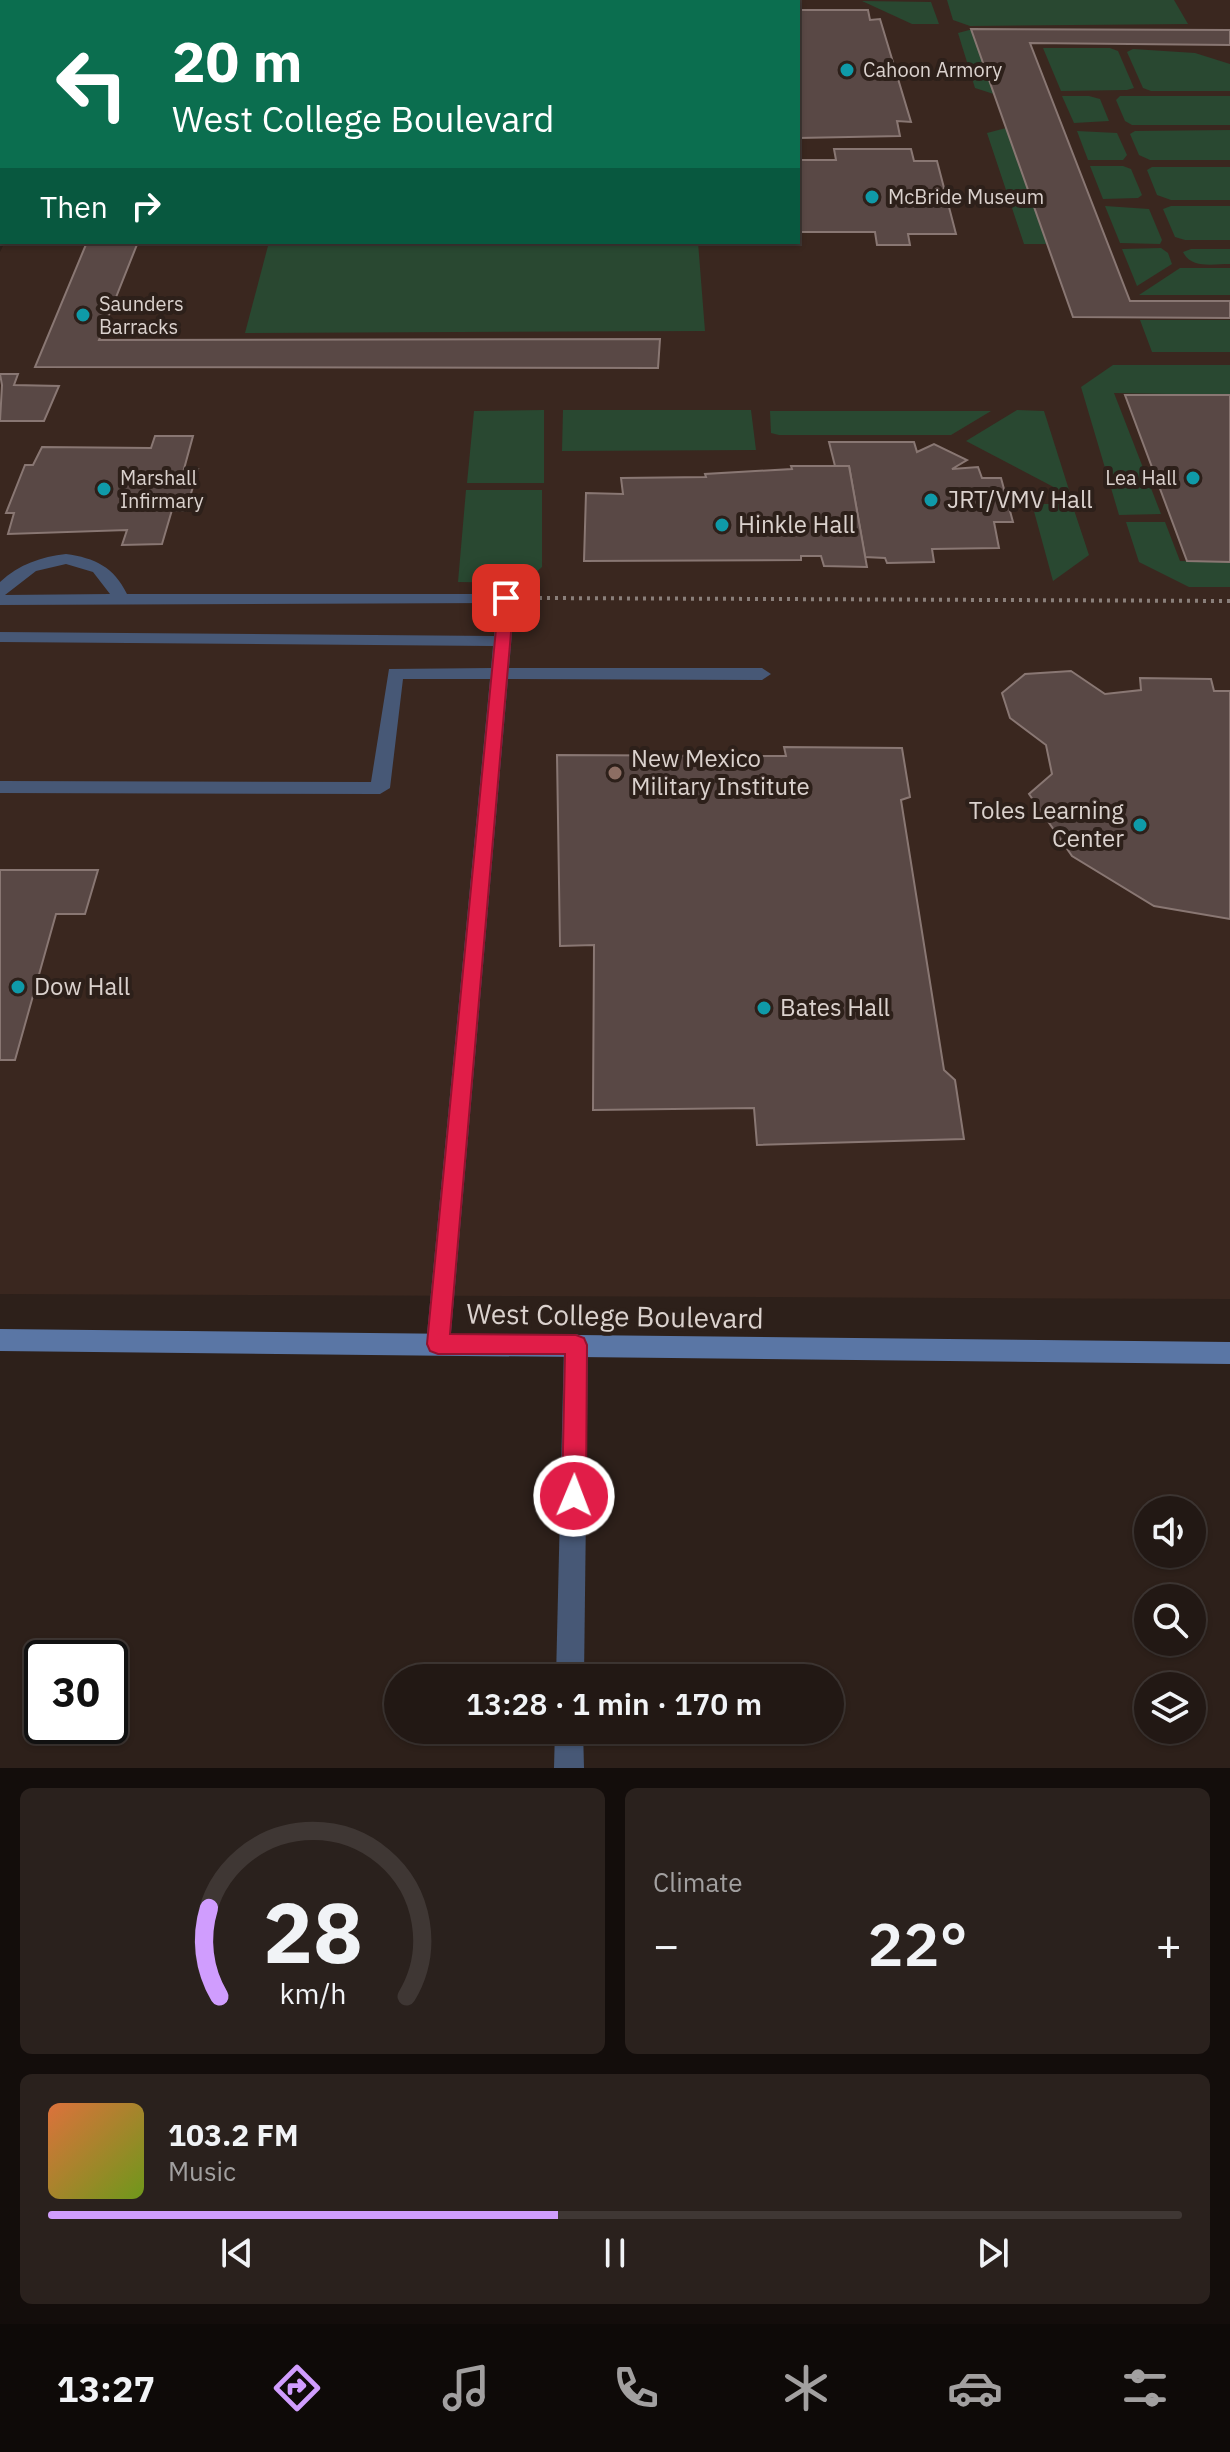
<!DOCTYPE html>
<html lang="en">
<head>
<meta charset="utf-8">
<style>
	body { margin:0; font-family:"IBM Plex Sans",sans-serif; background:#2a211d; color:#f1f3f6; height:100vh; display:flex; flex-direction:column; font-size:30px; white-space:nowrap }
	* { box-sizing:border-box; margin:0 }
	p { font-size:26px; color:#a2a0a0 }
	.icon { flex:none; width:44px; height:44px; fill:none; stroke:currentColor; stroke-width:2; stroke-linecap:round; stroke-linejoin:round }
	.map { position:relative; height:1768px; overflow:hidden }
	.sheet { display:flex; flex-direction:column; gap:20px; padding:20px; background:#130d0b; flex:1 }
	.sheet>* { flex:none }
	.hud { position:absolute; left:0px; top:0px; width:800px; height:244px; box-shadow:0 2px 6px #0004,0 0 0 2px #3f3734; background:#0b6e4f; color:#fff; overflow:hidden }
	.fabs { position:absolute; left:1134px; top:1496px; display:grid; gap:16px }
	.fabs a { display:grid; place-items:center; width:72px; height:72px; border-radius:50%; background:#221814; box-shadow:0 2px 6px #0004,0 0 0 2px #3f3734; font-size:40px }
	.speed { position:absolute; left:24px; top:1640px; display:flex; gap:16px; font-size:40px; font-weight:700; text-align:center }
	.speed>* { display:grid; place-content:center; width:104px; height:104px; border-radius:50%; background:#221814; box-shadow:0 2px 6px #0004,0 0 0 2px #3f3734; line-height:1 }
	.speed .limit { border:4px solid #111; border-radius:12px; background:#fff; color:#111 }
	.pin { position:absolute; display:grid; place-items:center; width:68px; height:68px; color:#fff; margin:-34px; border-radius:16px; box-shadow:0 4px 12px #0006 }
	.me { position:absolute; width:88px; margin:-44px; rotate:1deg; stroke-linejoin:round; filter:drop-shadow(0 0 6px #0008) }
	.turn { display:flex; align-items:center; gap:28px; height:168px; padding:0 40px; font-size:36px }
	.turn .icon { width:104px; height:104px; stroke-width:2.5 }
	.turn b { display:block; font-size:56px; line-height:68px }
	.then { display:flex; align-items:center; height:76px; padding:0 40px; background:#0003; gap:16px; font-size:30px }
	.big { font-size:60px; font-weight:600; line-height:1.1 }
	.sheet .tile { flex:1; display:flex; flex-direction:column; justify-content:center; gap:12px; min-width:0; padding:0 28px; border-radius:12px; background:#2a211d }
	.sheet .dial { align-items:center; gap:0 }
	.dial svg { height:208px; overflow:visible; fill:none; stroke:#3f3734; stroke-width:7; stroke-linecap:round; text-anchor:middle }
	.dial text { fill:#f1f3f6; stroke:none }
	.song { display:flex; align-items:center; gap:24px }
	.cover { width:96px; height:96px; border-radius:12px; background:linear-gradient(135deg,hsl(20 70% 55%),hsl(80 70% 35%)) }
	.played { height:8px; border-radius:4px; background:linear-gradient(90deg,#d09dfe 45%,#3f3734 45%) }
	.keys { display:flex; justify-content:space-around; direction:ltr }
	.heat { display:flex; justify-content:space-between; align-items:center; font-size:44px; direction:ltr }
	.sheet .tiles { flex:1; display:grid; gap:20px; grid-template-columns:1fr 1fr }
	.tile:last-child { grid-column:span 2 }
	.trip { position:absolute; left:384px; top:1664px; width:460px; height:80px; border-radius:40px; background:#221814; box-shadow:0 2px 6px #0004,0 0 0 2px #3f3734; font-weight:600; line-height:80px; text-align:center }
	.menu { display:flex; height:128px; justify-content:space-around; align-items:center; background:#0e0a08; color:#a2a0a0 }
	.menu .icon { width:56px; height:56px }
	.menu .on { color:#d09dfe }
	.menu b { font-size:36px; color:#f1f3f6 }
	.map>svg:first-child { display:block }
</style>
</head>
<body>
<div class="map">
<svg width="1230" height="1768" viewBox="0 0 1230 1768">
	<rect width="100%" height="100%" fill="#2d201a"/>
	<!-- built -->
	<polygon fill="#3a271f" points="122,0 1230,0 1230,1299 0,1294 0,252 5,242 798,242 798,2"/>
	<!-- green -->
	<g fill="#294831">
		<polygon points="334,0 677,0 678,2 333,2"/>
		<polygon points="947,0 1174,0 1188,24 970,26 953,20"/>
		<polygon points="862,1 931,2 939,24 912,24"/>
		<polygon points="973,29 997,29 1019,102 975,88 958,33"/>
		<polygon points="1043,48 1110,48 1118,51 1134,88 1127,90 1061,91"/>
		<polygon points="1133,49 1195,53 1230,64 1230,91 1151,91 1143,88 1127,52"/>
		<polygon points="1062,96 1089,96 1100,99 1109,121 1074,123"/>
		<polygon points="1120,96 1230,96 1230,125 1132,125 1125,121 1116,100"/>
		<polygon points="1006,128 1047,244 1024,244 987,133"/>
		<polygon points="1230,130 1230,160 1150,160 1139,155 1130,134 1135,131"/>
		<polygon points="1077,131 1117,133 1127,155 1123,160 1088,160"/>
		<polygon points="1090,166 1123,166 1131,169 1142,195 1138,198 1103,199"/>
		<polygon points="1152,167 1230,167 1230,200 1171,200 1157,195 1147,170"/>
		<polygon points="1105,206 1149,209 1162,240 1160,244 1120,243"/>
		<polygon points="1171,206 1230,206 1230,240 1185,240 1175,237 1163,209"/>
		<polygon points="269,242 698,242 705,331 245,333"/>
		<polygon points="1161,248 1168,253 1172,264 1137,286 1122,249"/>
		<path d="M1191,249H1230V264C1213,264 1191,269 1183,252Z"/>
		<polygon points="1180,268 1230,268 1230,295 1139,295"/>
		<polygon points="1140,320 1230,320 1230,352 1152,352"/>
		<polygon points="1113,365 1230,365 1230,395 1114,393 1161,514 1119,515 1081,387"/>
		<polygon points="544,410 544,483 467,483 474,411"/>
		<polygon points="563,410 751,410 756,450 562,451"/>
		<polygon points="1017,410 1044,411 1070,493 1065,493 966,441"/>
		<polygon points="770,411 991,411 951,435 779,435 771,433"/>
		<polygon points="466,490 542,490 542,567 524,583 458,582"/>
		<polygon points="1032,504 1072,504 1089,555 1053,581"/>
		<polygon points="1126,522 1165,522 1180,561 1230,562 1230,587 1189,587 1139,562"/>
	</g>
	<!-- building -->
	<g fill="#594845" stroke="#897773" stroke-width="2">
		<polygon points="798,10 868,10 870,20 880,19 911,122 897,121 900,136 798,138"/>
		<polygon points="971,29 1230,30 1230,45 1030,43 1130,301 1230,301 1230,318 1073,317"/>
		<polygon points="834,149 911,149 914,161 937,161 956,234 908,234 910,245 877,245 875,232 798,232 798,160 836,160"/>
		<polygon points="87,242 138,242 99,340 660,339 658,368 35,367"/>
		<polygon points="0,374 18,374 14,385 59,386 44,421 0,421 2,385"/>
		<polygon points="1125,395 1230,395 1230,562 1187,561"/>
		<polygon points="155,436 193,436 184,469 198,469 186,511 172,510 162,544 122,545 127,530 8,534 14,513 6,513 25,465 33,465 42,447 151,448"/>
		<polygon points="829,442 914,442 917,452 934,444 967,460 952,469 978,467 982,478 1001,478 1013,522 994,522 999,548 932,549 934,562 887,563 885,558 865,557 849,466 835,466"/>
		<polygon points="791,466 849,466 867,567 824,566 821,556 801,556 801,560 584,561 586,493 623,494 621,478 706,477 705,474 792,469"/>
		<polygon points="1071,671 1105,694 1141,690 1140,678 1211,679 1214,691 1230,691 1230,919 1154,906 1072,856 1029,794 1052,774 1046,745 1010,718 1002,693 1025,674"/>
		<polygon points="784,747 902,748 910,797 901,800 944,1070 955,1080 964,1139 757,1145 754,1108 593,1110 594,945 560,946 557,755 786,756"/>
		<polygon points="0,870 98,870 85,914 56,914 15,1060 0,1060"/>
	</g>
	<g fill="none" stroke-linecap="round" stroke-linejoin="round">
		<!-- path -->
		<polyline stroke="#8a7f7a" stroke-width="4" stroke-dasharray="3 5" stroke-linecap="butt" points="539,598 1230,601"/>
		<!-- lane -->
		<path fill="#475876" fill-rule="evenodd" d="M66,554C95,558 114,567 127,594H512L515,598L509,668H762L771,674L762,680L508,679L450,1344L447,1352L438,1355L429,1352L426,1344L490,679H403L390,788L380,794L0,793V781L371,782L389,669L491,668L493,646L0,642V632L494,636L497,603L0,605V582C19,564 41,557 66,554ZM66,564L93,572L110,594L5,595L36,571Z"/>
		<!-- street -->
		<g fill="#475876" fill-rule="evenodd">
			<polygon points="576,1334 585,1337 588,1345 584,1678 556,1678 564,1345 567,1337"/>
			<polygon points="555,1730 583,1730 584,1768 554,1768"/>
		</g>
		<!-- secondary -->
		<g fill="#5a76a5" fill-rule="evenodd">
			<polygon points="2,165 2,176 0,177 0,166"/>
			<polygon points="0,1329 1230,1342 1230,1364 0,1351"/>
		</g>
	</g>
	<!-- route -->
	<polygon fill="#e11d48" stroke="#92132f" stroke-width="2" points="506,593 514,598 450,1334 576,1335 584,1338 587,1345 586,1496 582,1504 574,1507 565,1504 562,1496 565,1354 438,1354 430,1351 427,1344 499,598"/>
	<!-- markers -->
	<g fill="#0f9aa8" stroke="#2d201a" stroke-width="3">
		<circle cx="847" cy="70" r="8"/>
		<circle cx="872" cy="197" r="8"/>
		<circle cx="83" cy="315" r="8"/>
		<circle cx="1193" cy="478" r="8"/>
		<circle cx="104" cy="489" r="8"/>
		<circle cx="931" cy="500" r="8"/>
		<circle cx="722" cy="525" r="8"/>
		<circle cx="1140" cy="825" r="8"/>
		<circle cx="18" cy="987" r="8"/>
		<circle cx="764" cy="1008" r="8"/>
	</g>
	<circle fill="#8d6e63" stroke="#2d201a" stroke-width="3" cx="615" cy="773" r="8"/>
	<g text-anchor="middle" stroke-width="8" stroke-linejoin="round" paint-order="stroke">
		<!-- far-poi labels -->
		<g font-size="20" fill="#dbd2ce" stroke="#2d201a" text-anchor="start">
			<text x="863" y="77">Cahoon Armory</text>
			<text x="888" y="204">McBride Museum</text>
			<text x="99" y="311">Saunders<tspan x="99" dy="23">Barracks</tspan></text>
			<text x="120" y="485">Marshall<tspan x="120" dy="23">Infirmary</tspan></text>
			<text x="1177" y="485" text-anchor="end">Lea Hall</text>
		</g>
		<!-- poi labels -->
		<g font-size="24" fill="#dbd2ce" stroke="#2d201a" text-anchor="start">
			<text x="947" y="508">JRT/VMV Hall</text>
			<text x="738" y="533">Hinkle Hall</text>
			<text x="631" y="767">New Mexico<tspan x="631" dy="28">Military Institute</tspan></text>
			<text x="1124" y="819" text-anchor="end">Toles Learning<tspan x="1124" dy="28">Center</tspan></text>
			<text x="34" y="995">Dow Hall</text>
			<text x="780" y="1016">Bates Hall</text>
		</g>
		<!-- near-street labels -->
		<g font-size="28" fill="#dbd2ce" stroke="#2d201a">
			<text transform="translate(615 1316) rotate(1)" y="10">West College Boulevard</text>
		</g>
	</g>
</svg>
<div class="fabs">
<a><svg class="icon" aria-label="sound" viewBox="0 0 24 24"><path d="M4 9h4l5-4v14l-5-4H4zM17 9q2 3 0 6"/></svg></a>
<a><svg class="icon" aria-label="search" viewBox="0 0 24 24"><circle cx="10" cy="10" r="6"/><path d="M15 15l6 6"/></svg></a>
<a><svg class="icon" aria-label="layers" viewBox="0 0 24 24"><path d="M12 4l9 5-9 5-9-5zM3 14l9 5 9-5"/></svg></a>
</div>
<div class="speed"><div class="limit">30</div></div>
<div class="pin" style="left:506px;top:598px;background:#d93025"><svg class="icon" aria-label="arrive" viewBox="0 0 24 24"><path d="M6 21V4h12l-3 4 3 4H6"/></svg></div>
<svg class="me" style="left:574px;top:1496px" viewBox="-20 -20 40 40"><circle r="17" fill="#e11d48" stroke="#fff" stroke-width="3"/><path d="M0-11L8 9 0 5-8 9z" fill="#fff"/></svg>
<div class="trip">13:28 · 1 min · 170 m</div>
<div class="hud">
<div class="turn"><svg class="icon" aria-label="left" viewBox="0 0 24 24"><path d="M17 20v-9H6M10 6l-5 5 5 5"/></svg><div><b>20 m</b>West College Boulevard</div></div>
<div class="then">Then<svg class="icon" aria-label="right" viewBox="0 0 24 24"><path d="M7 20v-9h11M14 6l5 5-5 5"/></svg></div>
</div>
</div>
<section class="sheet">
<div class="tiles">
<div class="tile dial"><svg viewBox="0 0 100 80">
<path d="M14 69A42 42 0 1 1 86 69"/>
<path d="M14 69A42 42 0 0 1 10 35" stroke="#d09dfe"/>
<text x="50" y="56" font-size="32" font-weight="700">28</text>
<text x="50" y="72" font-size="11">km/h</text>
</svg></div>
<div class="tile"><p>Climate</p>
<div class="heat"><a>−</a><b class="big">22°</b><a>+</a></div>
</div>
<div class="tile">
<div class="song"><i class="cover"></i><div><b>103.2 FM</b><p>Music</p></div></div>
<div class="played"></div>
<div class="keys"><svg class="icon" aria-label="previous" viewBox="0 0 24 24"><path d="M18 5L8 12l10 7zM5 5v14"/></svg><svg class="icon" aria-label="pause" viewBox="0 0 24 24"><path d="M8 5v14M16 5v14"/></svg><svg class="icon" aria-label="next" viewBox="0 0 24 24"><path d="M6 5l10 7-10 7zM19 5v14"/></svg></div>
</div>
</div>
</section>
<nav class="menu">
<b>13:27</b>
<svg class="icon on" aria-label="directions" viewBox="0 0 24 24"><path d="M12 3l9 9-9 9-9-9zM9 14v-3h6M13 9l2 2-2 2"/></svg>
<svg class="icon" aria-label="music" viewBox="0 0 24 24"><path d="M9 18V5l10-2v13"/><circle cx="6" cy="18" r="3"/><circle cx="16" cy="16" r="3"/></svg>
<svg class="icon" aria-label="phone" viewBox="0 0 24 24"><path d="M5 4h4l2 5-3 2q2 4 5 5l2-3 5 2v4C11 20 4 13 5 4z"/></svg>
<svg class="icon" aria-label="climate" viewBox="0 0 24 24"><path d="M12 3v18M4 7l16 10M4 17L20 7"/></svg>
<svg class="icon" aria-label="car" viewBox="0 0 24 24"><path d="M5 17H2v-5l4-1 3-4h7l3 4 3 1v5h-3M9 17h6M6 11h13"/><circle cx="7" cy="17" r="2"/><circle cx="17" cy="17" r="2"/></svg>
<svg class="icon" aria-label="filters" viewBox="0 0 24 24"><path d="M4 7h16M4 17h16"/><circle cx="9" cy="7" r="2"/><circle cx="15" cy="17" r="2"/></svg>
</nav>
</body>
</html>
